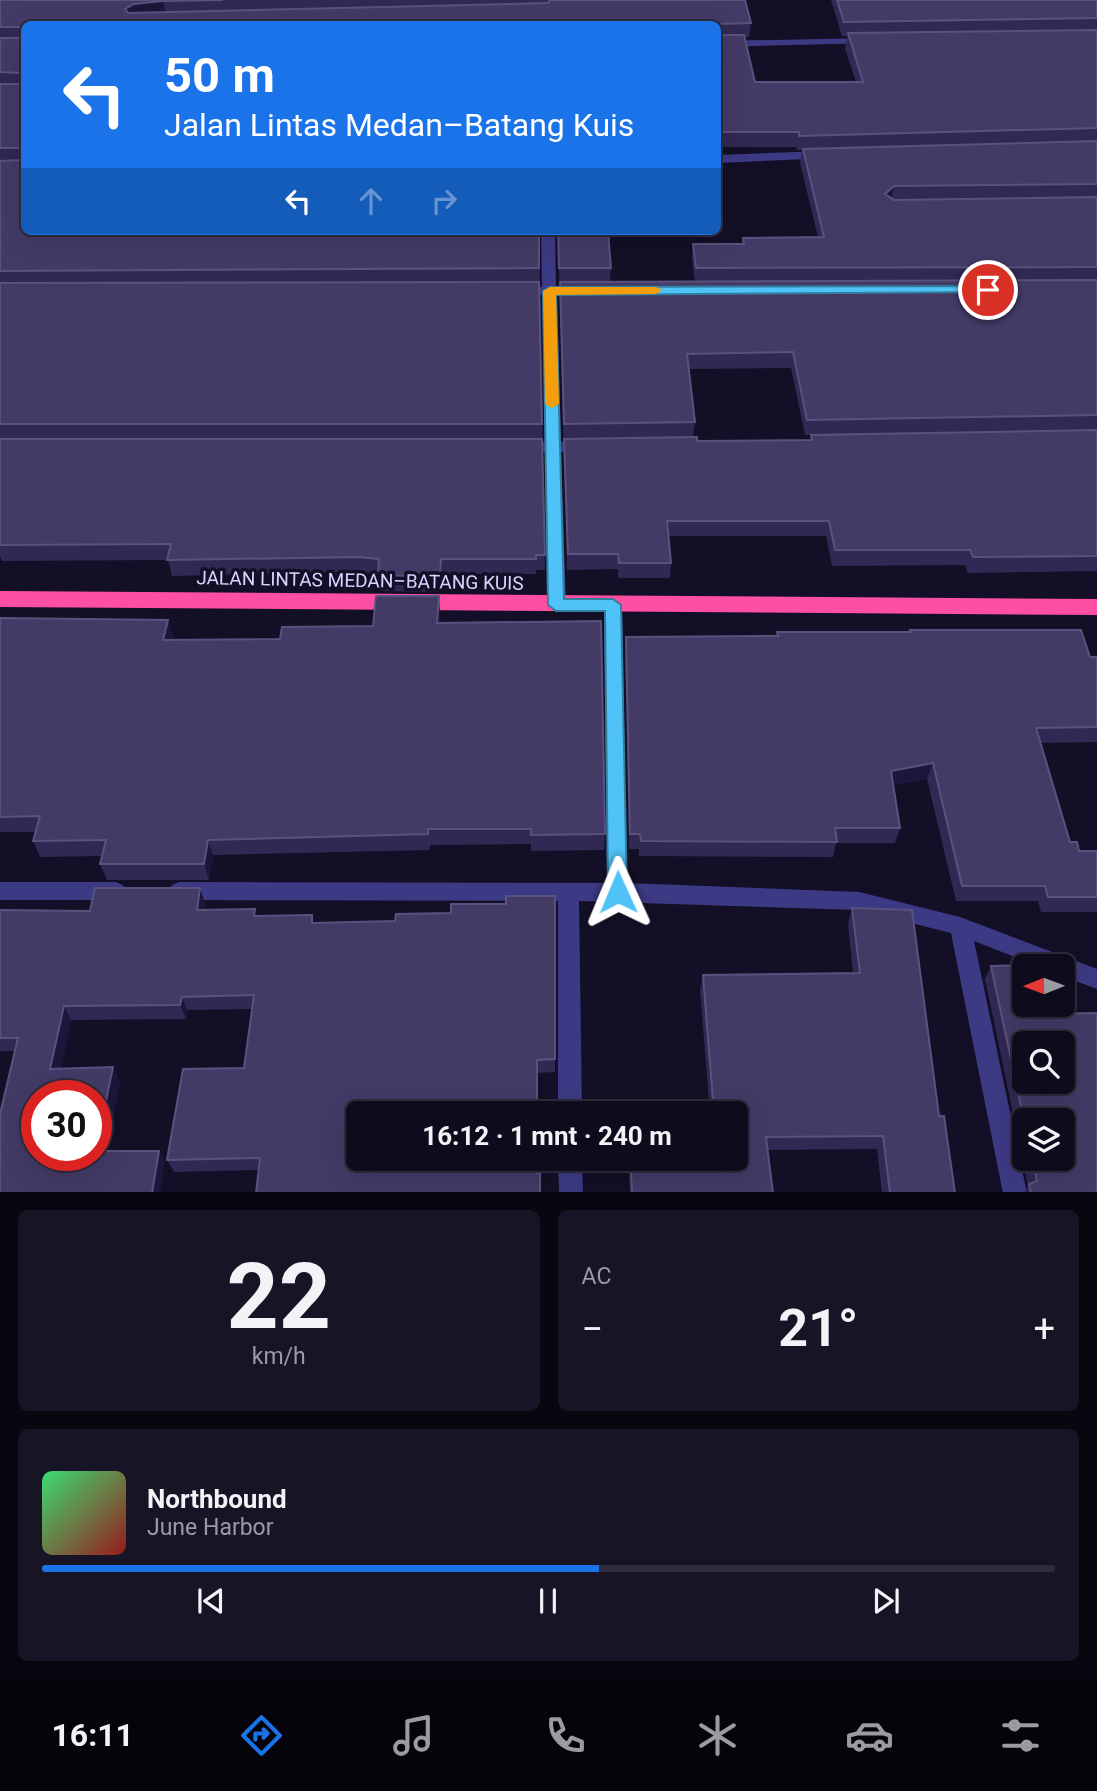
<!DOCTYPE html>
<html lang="id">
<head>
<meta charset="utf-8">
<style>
	body { margin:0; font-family:Roboto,sans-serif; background:#171425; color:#f1f3f6; height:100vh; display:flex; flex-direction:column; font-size:26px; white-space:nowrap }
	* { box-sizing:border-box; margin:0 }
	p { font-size:23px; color:#9b9ba3 }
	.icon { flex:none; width:38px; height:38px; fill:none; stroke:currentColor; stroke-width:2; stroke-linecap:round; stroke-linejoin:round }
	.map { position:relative; height:1192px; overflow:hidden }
	.panel { display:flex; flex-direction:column; gap:18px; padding:18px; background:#08060f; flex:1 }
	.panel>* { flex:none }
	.guide { position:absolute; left:21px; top:21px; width:700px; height:214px; border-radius:10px; box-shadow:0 7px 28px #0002,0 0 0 2px #2e2b3b; background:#1a73e8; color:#fff; overflow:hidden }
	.needle { width:46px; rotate:269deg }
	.fabs { position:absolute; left:1012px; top:954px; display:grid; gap:14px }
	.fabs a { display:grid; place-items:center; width:63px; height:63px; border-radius:10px; background:#0e0b1c; box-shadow:0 7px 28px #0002,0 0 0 2px #2e2b3b; font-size:35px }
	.speed { position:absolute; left:21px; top:1080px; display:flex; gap:14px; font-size:35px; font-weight:700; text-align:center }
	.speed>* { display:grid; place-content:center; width:91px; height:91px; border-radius:50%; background:#0e0b1c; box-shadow:0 7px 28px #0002,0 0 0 2px #2e2b3b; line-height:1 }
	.speed .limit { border:10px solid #d22; background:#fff; color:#111 }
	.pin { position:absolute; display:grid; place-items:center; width:60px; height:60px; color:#fff; margin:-30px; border:4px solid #fff; border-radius:50%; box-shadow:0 2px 7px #0007 }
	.me { position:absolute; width:77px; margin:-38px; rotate:359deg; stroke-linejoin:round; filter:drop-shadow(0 0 5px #0008) }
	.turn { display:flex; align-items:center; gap:24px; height:147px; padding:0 28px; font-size:32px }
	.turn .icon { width:91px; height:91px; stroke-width:2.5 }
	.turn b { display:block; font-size:49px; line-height:60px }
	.lanes { display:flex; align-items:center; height:66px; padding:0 28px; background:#0003; justify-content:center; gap:35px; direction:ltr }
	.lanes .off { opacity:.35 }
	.big { font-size:52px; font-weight:700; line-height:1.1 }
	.panel .card { flex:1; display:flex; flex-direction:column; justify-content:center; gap:10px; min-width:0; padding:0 24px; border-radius:10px; background:#171425 }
	.panel .dial { align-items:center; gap:0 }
	.dial b { font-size:91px; line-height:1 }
	.song { display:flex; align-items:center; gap:21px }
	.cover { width:84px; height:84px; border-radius:10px; background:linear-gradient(135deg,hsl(140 70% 55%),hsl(0 70% 35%)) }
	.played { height:7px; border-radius:4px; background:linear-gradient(90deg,#1a73e8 55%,#2e2b3b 55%) }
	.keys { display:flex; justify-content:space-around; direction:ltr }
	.heat { display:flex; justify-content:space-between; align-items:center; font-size:38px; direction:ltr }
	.panel .tiles { flex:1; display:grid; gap:18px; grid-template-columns:1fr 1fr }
	.card:last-child { grid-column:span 2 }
	.trip { position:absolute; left:346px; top:1101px; width:402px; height:70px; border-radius:10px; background:#0e0b1c; box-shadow:0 7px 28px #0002,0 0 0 2px #2e2b3b; font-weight:700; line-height:70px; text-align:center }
	.tabs { display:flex; height:112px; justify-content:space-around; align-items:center; background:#06040b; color:#9b9ba3 }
	.tabs .icon { width:49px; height:49px }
	.tabs .selected { color:#1a73e8 }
	.tabs b { font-size:32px; color:#f1f3f6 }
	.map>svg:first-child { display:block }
</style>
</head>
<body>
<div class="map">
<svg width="1097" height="1193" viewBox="0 0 1097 1193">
	<rect width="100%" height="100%" fill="#130f26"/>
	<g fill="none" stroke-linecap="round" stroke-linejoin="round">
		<!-- minor -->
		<g fill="#3d3a85" fill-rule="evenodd">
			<polygon points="870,38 874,39 874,43 718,47 718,41"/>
			<polygon points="824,151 830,155 828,158 718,163 718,155"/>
			<polygon points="541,231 555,231 556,287 583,287 590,291 583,295 557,295 561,442 586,442 594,447 586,452 561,452 566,605 563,610 551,610 548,605 545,452 520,452 512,447 520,442 545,442 542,295 516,295 509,291 516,287 542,287"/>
			<polygon points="613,598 619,600 622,605 627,883 859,892 960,917 1097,969 1097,989 1062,976 1062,966 1038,966 974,941 1027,1193 1003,1193 951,933 859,910 579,901 582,1113 558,1113 558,901 179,900 172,897 169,891 172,885 179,882 607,883 604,605 607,600"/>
			<polygon points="0,882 116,882 123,885 126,891 123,897 116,900 0,900"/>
			<polygon points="558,1158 582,1158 583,1193 559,1193"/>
		</g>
		<!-- highway -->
		<polygon fill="#ff4fa3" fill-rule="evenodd" points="0,591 1097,599 1097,615 0,607"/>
	</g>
	<!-- wall -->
	<g fill="#312854" fill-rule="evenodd">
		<path d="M0,0H745L751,23L749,37H745L755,82H856L845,48L847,36H842L831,0H1097V571L968,573L965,565L832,566L826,536H669L671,563L670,578H618V569L567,570L558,231L611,268L610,282H695L692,259L693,244H742L743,238L818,237L800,163L802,150H797L796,147H718V24H24V231H539L545,570H536V574H442L441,592L380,591L378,574L361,572L172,576L168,560L2,561L0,556ZM791,368L805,435H811L810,440L697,441L693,437L695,422L689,369Z"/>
		<polygon points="440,613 440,623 605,834 604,850 531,851 531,844 430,845 430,850 213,855 209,880 107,880 100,864 102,856 40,857 33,841 35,832 0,832 0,618 168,620 173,637 172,640 280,639 373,626"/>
		<polygon points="910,630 1090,657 1097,657 1097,742 1041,743 1070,842 1079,851 1097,851 1097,912 1041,912 1038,901 956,901 927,779 893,785 900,828 895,843 836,843 833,857 639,856 639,849 629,849 625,653 626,637 777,636 777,632 910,632"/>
		<polygon points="555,896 555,1072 537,1073 259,1170 174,1172 167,1160 244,1068 252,1009 187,1010 186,1019 71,1020 61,1068 120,1081 106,1151 165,1163 0,1193 15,1051 0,1051 0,910 90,911 205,903 204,910 314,923 395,921"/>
		<polygon points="852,908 939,1116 955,1193 882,1193 877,1149 767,1150 773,1193 630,1193 629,1168 630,1158 737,1158 737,1113 710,1113 700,990 703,975 853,973 848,924"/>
		<path d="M991,966L1043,1014L1097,1193H1024L1028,1186L985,979ZM1024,1120L1062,1158H1024Z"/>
	</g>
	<!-- shaded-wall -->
	<g fill="#1d163a">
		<polygon points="163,1 166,15 128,23 125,9 134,4"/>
		<polygon points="894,186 891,201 885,194"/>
		<polygon points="441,559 442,574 441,592 440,576"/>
		<polygon points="439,596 440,613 439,639 437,623"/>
		<polygon points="168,620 173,637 168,657 163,640"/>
		<polygon points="933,763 927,779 886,787 891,771"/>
		<polygon points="208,840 213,855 209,880 204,864"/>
		<polygon points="200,888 205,903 202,924 197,910"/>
		<polygon points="182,997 187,1010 186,1019 180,1005"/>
		<polygon points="64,1006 71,1020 58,1082 50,1069"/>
		<polygon points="113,1067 120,1081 103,1163 96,1152"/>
		<polygon points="159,1151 165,1163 160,1193 152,1193"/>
	</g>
	<!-- building -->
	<g fill="#433a66" stroke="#5a527e" stroke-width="2" fill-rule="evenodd">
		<polygon points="0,0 223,0 163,1 134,4 125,9 128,13 548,3 550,0 745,0 751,23 719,24 718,30 718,24 24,24 24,231 539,231 539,268 0,271 0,161 21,160 22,150 19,148 0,148 0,84 20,84 22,76 20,73 0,72 0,38 20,38 23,30 20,27 0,27"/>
		<polygon points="837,0 1097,0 1097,18 844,22"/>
		<polygon points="1097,30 1097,128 799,136 799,132 718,132 718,34 719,35 744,35 755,82 863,82 848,33"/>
		<polygon points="1097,141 1097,184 894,186 885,194 894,200 1097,197 1097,267 696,268 693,244 744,244 743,238 824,237 803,149"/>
		<polygon points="558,231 608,231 611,268 559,268"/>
		<polygon points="1097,280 1097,415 807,420 793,352 687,354 695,422 564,424 560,282"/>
		<polygon points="539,282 542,424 0,424 0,283"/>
		<polygon points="1097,430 1097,556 973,557 970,550 835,550 829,521 667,521 671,563 619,563 618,554 568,554 564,439 697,437 697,441 812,440 811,435"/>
		<polygon points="0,439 542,439 545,555 536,555 536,559 441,559 440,576 378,576 379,559 359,557 167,560 171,544 0,545"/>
		<polygon points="376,596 439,596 437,623 601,621 605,834 531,835 531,829 428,829 428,834 208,840 204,864 100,864 106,840 33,841 40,816 0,817 0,618 168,620 163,640 280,639 282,627 373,626"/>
		<polygon points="910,630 1081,630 1090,657 1097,657 1097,727 1036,728 1070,842 1077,842 1079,851 1097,851 1097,897 1048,897 1045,886 962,886 933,763 891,771 900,828 835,828 837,842 641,841 640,834 630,834 626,637 778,636 777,632 911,632"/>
		<polygon points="95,888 200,888 197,910 255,909 254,916 312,915 312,923 395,921 396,914 451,913 451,904 506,904 506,896 555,896 555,1059 537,1060 537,1113 359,1113 359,1158 537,1158 537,1173 540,1173 540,1193 256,1193 260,1158 167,1160 183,1069 244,1068 254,995 182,997 180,1005 64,1006 50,1069 113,1067 96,1149 96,1096 37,1096 37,1155 96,1155 96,1151 159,1151 152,1193 0,1193 0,1114 18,1038 0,1038 0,910 90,911"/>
		<polygon points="852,908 912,910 939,1116 944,1116 955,1193 890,1193 883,1136 766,1137 773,1193 632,1193 630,1158 737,1158 737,1113 714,1113 703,975 860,973"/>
		<path d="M1030,965L1031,966H1024V1004H1040L1043,1014L1097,1013V1193H1031L1029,1184L1037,1181L1032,1158H1062V1120H1024L991,966ZM1024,1043H1062V1082H1024Z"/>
	</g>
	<!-- route -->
	<polygon fill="#4fc3f7" stroke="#337fa1" stroke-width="2" points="988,286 994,290 992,292 556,295 564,599 613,599 621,605 627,892 624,898 618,900 611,898 608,892 605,611 556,611 548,605 543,291 550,287"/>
	<!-- slow -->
	<polygon fill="#f59e0b" points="550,287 656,287 662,290 656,294 556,295 559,404 552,408 545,404 543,291"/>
	<g text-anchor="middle" stroke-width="7" stroke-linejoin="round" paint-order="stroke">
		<!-- street labels -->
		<g font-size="19" fill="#d9d4ff" stroke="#130f26">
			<text transform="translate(360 580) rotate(1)" y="7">JALAN LINTAS MEDAN–BATANG KUIS</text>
		</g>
	</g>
</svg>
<div class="fabs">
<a><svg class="needle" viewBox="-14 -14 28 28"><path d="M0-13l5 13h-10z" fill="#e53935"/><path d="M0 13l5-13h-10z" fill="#9b9ba3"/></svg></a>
<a><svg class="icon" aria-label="search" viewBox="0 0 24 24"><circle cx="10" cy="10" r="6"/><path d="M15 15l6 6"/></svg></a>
<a><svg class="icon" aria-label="layers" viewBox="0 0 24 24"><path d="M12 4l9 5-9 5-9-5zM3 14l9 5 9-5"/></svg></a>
</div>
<div class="speed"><div class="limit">30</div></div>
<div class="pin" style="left:988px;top:290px;background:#d93025"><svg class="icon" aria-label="arrive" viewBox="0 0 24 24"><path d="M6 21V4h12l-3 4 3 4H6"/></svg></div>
<svg class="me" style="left:618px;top:892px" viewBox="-20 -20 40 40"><path d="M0-17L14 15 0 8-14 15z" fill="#4fc3f7" stroke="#fff" stroke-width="4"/></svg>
<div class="trip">16:12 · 1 mnt · 240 m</div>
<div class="guide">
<div class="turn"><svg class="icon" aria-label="left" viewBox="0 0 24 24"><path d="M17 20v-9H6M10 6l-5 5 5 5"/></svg><div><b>50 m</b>Jalan Lintas Medan–Batang Kuis</div></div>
<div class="lanes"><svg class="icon" aria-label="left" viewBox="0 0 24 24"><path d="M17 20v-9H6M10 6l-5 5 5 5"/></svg><svg class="icon off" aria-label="ahead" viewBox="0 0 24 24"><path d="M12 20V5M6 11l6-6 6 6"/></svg><svg class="icon off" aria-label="right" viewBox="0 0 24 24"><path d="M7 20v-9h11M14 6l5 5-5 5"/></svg></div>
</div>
</div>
<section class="panel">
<div class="tiles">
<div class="card dial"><b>22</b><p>km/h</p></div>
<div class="card"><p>AC</p>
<div class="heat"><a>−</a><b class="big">21°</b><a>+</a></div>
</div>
<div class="card">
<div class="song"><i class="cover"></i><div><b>Northbound</b><p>June Harbor</p></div></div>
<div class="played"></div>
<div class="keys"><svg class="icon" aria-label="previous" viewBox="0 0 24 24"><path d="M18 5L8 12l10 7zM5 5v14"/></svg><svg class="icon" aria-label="pause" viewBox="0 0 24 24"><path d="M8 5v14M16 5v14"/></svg><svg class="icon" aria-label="next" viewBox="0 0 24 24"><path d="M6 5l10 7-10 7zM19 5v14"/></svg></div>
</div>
</div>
</section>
<nav class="tabs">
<b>16:11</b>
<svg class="icon selected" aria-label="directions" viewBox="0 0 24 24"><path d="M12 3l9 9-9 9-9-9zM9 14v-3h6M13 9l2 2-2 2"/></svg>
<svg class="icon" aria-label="music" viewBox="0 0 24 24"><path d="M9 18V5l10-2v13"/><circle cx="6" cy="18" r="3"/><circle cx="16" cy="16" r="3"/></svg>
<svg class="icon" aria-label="phone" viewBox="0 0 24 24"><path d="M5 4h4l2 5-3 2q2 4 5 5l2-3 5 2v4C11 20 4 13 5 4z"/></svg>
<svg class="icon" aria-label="climate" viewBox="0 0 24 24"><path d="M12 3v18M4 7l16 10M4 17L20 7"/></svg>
<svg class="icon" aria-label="car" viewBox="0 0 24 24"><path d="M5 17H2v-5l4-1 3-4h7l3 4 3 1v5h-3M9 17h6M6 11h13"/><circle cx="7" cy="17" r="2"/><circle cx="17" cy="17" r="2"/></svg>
<svg class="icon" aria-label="filters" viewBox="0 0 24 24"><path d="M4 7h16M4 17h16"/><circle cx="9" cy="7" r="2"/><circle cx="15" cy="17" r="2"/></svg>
</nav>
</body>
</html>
